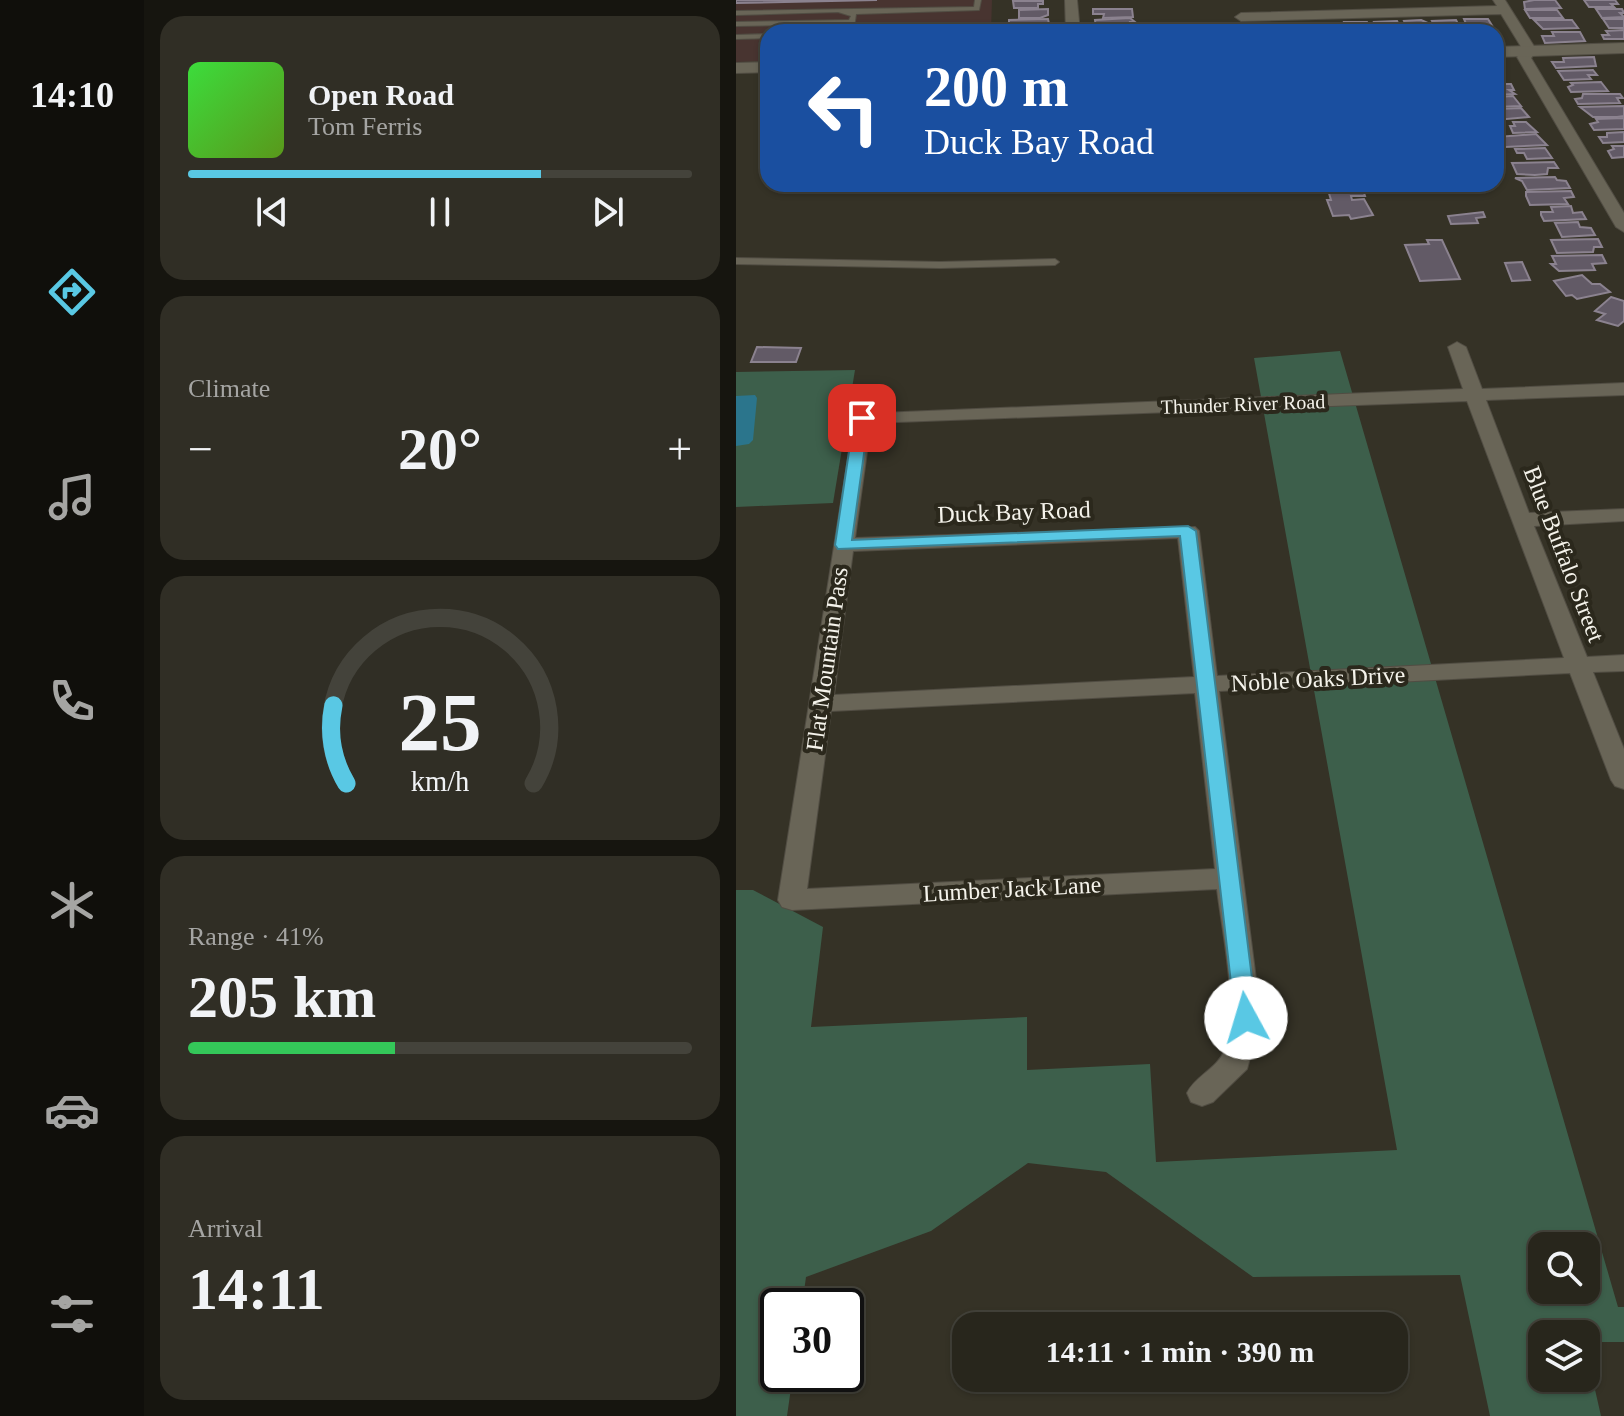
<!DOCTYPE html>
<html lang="en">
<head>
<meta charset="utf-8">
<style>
	body { margin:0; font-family:Georgia,serif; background:#302e25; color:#f1f3f6; height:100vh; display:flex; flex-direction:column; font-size:30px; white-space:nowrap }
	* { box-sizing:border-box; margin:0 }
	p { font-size:26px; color:#a5a5a3 }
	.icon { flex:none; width:44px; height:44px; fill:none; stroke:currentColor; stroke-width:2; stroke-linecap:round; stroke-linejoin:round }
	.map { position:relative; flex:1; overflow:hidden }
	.details { display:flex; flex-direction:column; gap:16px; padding:16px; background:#16150f; width:592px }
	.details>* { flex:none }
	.hud { position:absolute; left:24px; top:24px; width:744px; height:168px; border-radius:24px; box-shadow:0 2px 6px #0004,0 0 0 2px #44433b; background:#1a4fa0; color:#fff; overflow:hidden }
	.tools { position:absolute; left:792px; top:1232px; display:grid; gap:16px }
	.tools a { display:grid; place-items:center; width:72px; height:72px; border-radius:16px; background:#28261c; box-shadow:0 2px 6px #0004,0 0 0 2px #44433b; font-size:40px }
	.speed { position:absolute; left:24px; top:1288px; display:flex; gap:16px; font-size:40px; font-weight:700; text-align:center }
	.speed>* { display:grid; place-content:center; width:104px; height:104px; border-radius:50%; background:#28261c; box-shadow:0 2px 6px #0004,0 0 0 2px #44433b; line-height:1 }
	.speed .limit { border:4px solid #111; border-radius:12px; background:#fff; color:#111 }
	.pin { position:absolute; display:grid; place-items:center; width:68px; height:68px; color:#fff; margin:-34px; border-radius:16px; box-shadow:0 4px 12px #0006 }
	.me { position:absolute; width:88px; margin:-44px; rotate:354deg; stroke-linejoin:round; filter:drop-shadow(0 0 6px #0008) }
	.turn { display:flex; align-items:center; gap:28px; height:168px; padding:0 32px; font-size:36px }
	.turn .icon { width:104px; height:104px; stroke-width:2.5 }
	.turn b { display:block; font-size:56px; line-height:68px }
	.big { font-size:60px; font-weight:600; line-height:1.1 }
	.details .widget { flex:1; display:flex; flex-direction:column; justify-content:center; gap:12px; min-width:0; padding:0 28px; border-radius:24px; background:#302e25 }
	.details .dial { align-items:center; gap:0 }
	.dial svg { height:208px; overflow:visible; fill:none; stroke:#44433b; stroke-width:7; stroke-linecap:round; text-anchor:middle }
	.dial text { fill:#f1f3f6; stroke:none }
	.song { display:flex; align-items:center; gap:24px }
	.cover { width:96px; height:96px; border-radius:12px; background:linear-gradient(135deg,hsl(120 70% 55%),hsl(90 70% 35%)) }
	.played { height:8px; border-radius:4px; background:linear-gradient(90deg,#59c8e4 70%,#44433b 70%) }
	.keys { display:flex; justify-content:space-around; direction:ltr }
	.heat { display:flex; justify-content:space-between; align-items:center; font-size:44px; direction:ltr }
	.charge { height:12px; border-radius:6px; background:linear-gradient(90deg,#34c759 41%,#44433b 0) }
	.trip { position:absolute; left:216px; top:1312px; width:456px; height:80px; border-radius:24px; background:#28261c; box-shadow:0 2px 6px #0004,0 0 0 2px #44433b; font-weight:600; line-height:80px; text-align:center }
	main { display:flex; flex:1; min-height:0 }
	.tab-bar { display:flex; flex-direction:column; width:144px; justify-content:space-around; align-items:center; background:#100f0b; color:#a5a5a3 }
	.tab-bar .icon { width:56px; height:56px }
	.tab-bar .active { color:#59c8e4 }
	.tab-bar b { font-size:36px; color:#f1f3f6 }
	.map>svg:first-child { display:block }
</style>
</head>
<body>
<main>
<nav class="tab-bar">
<b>14:10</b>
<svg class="icon active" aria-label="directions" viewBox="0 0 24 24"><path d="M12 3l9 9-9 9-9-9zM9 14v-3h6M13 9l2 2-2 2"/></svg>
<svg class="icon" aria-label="music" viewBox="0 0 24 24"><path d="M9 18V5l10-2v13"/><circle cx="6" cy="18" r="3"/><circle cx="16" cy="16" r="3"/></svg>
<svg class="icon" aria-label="phone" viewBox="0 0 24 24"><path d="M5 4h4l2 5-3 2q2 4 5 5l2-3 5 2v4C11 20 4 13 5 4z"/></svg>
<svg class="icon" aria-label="climate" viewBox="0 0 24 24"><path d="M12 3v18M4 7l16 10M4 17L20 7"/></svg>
<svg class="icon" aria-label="car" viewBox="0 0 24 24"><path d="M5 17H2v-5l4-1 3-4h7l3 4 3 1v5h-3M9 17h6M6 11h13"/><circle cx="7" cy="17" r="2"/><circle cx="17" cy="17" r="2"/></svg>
<svg class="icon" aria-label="filters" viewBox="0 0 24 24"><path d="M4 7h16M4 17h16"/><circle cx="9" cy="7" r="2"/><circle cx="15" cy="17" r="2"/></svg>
</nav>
<section class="details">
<div class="widget">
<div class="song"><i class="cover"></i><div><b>Open Road</b><p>Tom Ferris</p></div></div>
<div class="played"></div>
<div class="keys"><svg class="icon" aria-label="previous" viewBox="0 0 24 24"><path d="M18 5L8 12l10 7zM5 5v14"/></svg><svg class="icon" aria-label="pause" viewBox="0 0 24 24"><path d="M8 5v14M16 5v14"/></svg><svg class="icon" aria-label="next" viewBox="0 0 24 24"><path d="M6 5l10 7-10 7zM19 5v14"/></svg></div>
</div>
<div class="widget"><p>Climate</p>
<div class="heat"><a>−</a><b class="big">20°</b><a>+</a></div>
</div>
<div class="widget dial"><svg viewBox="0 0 100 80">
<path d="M14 69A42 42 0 1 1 86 69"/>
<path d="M14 69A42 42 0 0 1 9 39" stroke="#59c8e4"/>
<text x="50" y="56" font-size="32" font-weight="700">25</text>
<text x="50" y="72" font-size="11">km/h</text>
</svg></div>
<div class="widget"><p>Range · 41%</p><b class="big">205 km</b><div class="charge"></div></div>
<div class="widget"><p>Arrival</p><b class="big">14:11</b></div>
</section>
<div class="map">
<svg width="888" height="1416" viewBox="0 0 888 1416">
	<rect width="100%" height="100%" fill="#353226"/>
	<!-- education -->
	<polygon fill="#483430" points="0,0 256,0 255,32 32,32 32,61 0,62"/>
	<!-- green -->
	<g fill="#3d5f4b" fill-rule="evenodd">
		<path d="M604,351L882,1307H888V1342H850V1334H806V1378H850V1350L865,1416H754L724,1275L517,1277L370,1172L292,1163L195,1231L70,1277L66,1306H42V1374H57L51,1416H0V890H17L87,927L75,1027L291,1017V1070L414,1064L420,1162L661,1150L518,358ZM806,1246H850V1290H806Z"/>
		<polygon points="119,370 97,503 0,507 0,372"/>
	</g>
	<!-- water -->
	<polygon fill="#2b758c" points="19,395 21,398 17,440 13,444 0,446 0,396"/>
	<!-- building -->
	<g fill="#625a66" stroke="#8b828f" stroke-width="2">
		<polygon points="0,0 141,0 0,3"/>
		<polygon points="798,0 819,0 825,8 789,9 788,2"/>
		<polygon points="848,0 879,0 882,4 875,4 878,7 853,7"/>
		<polygon points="277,1 307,1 307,4 302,4 302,8 278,8"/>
		<polygon points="312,9 312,15 304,18 283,18 283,10"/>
		<polygon points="357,9 396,9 397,17 367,18 368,14 357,14"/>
		<polygon points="860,9 886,9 888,13 884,13 888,17 866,18"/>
		<polygon points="789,10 821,10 827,18 794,18"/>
		<polygon points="394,18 399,22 394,22 395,27 360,28 359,20"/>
		<polygon points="312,19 313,24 302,24 302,28 273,29 273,20"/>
		<polygon points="728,19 752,19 760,32 733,31"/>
		<polygon points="867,19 888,19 888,28 873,28"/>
		<polygon points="685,20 692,23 697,32 673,32 668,21"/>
		<polygon points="720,20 726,32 702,32 696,21"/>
		<polygon points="798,20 836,20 842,28 807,29"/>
		<polygon points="661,21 666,32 642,32 638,22"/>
		<polygon points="608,22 631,22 636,32 611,32"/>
		<polygon points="578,23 601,23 605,32 581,32"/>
		<polygon points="565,24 572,32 548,32 546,25"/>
		<polygon points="888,30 888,39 868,39 866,35 873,35 870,31"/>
		<polygon points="816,32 844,32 849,41 809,43 806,36 818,36"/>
		<polygon points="858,57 860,66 820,68 816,62 828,62 827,58"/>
		<polygon points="857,70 861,75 852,75 855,79 828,80 822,71"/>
		<polygon points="865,82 872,91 835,92 832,87 837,85 835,83"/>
		<polygon points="760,84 775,84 778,90 773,90 779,94 760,95"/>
		<polygon points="847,94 884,94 887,98 881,98 884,103 842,104 839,99 846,98"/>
		<polygon points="777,96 785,106 760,107 760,97"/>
		<polygon points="888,106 888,116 881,117 857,117 844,107"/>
		<polygon points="785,108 793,117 760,120 761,109"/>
		<polygon points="888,118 888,129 858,130 854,124 862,122 860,119"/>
		<polygon points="777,122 790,122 801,132 777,133 774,126 779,126"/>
		<polygon points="888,132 888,142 867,143 863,137 871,137 871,133"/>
		<polygon points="800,134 811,145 769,147 760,137"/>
		<polygon points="876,146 888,146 888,157 876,158 872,151 878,149"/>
		<polygon points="809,148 816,158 791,159 788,153 781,153 779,149"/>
		<polygon points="818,162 822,168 812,168 811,174 799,175 781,174 776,163"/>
		<polygon points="819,177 821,180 830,181 834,188 791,190 786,181 779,178"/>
		<polygon points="592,190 627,190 629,196 615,196 616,200 628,199 637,215 615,219 613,215 597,216 591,200 595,200"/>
		<polygon points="835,191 838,197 828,198 832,204 794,205 790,196 790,192"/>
		<polygon points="835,206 837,213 846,212 850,219 808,221 805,215 805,212 817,212 815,207"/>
		<polygon points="747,212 749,217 740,218 742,223 715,224 712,216"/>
		<polygon points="842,222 844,227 855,228 859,235 826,237 819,223"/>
		<polygon points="862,239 866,247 858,247 857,252 821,253 815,240"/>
		<polygon points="691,240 706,240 724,279 684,281 669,245 693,244"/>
		<polygon points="866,255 870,263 856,264 859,270 823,271 815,264 820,264 816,256"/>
		<polygon points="786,262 794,280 776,281 769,263"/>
		<polygon points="846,275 856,284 864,284 874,292 841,299 836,295 830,296 818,281"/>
		<polygon points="875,297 888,301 888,321 882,326 861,320 869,314 859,311"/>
		<polygon points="21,347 65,348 60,362 15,362"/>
	</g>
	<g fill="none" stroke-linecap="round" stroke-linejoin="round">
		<defs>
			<g id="service">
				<polygon points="239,0 245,0 243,10 120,14 118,28 124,32 112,30 112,24 0,26 0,22 113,20 115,16 102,12 0,15 0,11 238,7"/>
				<polygon points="32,34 32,38 0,39 0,35"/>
				<polygon points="0,258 204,262 319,259 323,262 319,265 204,268 0,264"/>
			</g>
			<g id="minor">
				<polygon points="329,0 341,0 344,32 330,32"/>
				<polygon points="757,0 769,0 801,51 795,58 888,213 888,232 880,227 781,57 787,50 765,14 505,21 499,17 505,13 761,6"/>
				<path d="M721,342L730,347L746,389L888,383V395L750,400L793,513L888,509V521L798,526L851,657L888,655V671L857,672L888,749V789L879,786L875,780L834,673L483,691L525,1018L511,1069L477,1102L466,1106L455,1102L451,1093C459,1076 482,1068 488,1051C504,1012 486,932 481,889L56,910L46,907L42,900L119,414L727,389L712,347ZM731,401L828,658L481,676L463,531L459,527L119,538L135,423ZM442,538L458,677L98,695L117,551ZM459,693L479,869L71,889L95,711Z"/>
			</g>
			<g id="tertiary">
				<polygon points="888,43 888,53 760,57 760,47"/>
				<polygon points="32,62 32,72 0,73 0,63"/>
			</g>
		</defs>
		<!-- service casing -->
		<use href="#service" stroke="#514d43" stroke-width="2"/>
		<!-- minor casing -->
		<use href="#minor" stroke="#514d43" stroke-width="2"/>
		<!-- tertiary casing -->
		<use href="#tertiary" stroke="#514d43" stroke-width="2"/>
		<!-- service -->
		<use href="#service" fill="#696557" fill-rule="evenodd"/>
		<!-- minor -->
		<use href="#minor" fill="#696557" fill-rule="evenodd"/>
		<!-- tertiary -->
		<use href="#tertiary" fill="#696557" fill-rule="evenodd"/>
	</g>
	<!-- route -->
	<polygon fill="#59c8e4" stroke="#3a8294" stroke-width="2" points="126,414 133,418 116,540 452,526 460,531 521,1018 518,1025 510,1027 503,1025 499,1018 444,536 102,549 99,545 118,418"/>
	<g text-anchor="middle" stroke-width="8" stroke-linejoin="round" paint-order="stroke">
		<!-- far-street labels -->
		<g font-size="20" fill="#f5f3eb" stroke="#2b281c">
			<text transform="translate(507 404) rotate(-2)" y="7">Thunder River Road</text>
		</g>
		<!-- street labels -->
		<g font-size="24" fill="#f5f3eb" stroke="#2b281c">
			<text transform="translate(278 512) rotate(-2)" y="8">Duck Bay Road</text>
			<text transform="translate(828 554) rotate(69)" y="8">Blue Buffalo Street</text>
			<text transform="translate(91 659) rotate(-82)" y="8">Flat Mountain Pass</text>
			<text transform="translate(582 679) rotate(-3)" y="8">Noble Oaks Drive</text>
			<text transform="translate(276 889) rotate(-3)" y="8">Lumber Jack Lane</text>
		</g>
	</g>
</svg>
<div class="tools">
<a><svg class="icon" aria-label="search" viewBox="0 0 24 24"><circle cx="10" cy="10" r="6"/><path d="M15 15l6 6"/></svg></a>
<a><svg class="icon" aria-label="layers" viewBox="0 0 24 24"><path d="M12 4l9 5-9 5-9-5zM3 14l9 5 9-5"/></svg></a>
</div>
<div class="speed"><div class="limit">30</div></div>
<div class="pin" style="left:126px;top:418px;background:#d93025"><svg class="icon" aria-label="arrive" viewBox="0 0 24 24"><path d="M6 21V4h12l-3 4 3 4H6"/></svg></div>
<svg class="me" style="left:510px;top:1018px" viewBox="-20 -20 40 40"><circle r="19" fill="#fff"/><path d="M0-13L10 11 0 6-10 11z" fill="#59c8e4"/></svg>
<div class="trip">14:11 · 1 min · 390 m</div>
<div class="hud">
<div class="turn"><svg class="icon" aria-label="left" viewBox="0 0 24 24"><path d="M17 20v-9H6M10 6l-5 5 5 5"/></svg><div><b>200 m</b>Duck Bay Road</div></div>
</div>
</div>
</main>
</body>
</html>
